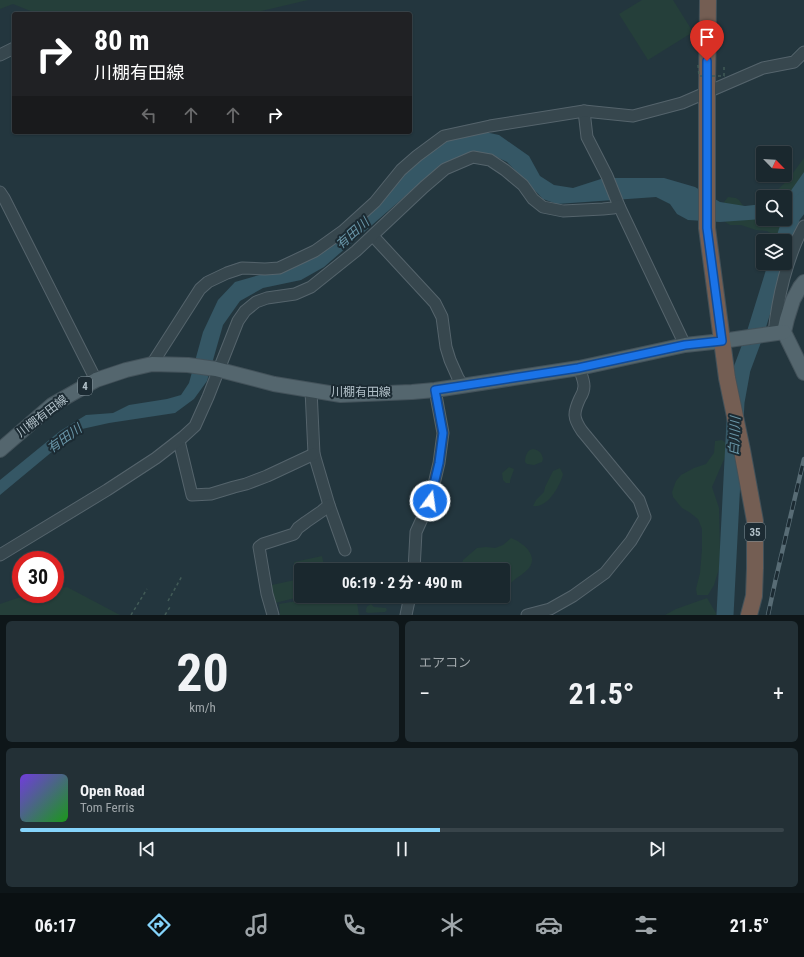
<!DOCTYPE html>
<html lang="ja">
<head>
<meta charset="utf-8">
<style>
	body { margin:0; font-family:"Roboto Condensed","Noto Sans JP",sans-serif; background:#233036; color:#f1f3f6; height:100vh; display:flex; flex-direction:column; font-size:15px; white-space:nowrap }
	* { box-sizing:border-box; margin:0 }
	p { font-size:13px; color:#9fa6aa }
	.icon { flex:none; width:22px; height:22px; fill:none; stroke:currentColor; stroke-width:2; stroke-linecap:round; stroke-linejoin:round }
	.map { position:relative; height:615px; overflow:hidden }
	.side { display:flex; flex-direction:column; gap:6px; padding:6px; background:#0e1619; flex:1 }
	.side>* { flex:none }
	.top-card { position:absolute; left:12px; top:12px; width:400px; height:122px; border-radius:4px; box-shadow:0 1px 3px #0004,0 0 0 1px #38444a; background:#202124; color:#fff; overflow:hidden }
	.needle { width:26px; rotate:115deg }
	.controls { position:absolute; left:756px; top:146px; display:grid; gap:8px }
	.controls a { display:grid; place-items:center; width:36px; height:36px; border-radius:4px; background:#1a282e; box-shadow:0 1px 3px #0004,0 0 0 1px #38444a; font-size:20px }
	.speed { position:absolute; left:12px; top:551px; display:flex; gap:8px; font-size:20px; font-weight:700; text-align:center }
	.speed>* { display:grid; place-content:center; width:52px; height:52px; border-radius:50%; background:#1a282e; box-shadow:0 1px 3px #0004,0 0 0 1px #38444a; line-height:1 }
	.speed .limit { border:6px solid #d22; background:#fff; color:#111 }
	.pin { position:absolute; display:grid; place-items:center; width:34px; height:34px; color:#fff; margin:-41px -17px; border-radius:50% 50% 50% 0; rotate:-45deg; box-shadow:0 0 4px #0007 }
	.pin .icon { rotate:45deg }
	.me { position:absolute; width:44px; margin:-22px; rotate:14deg; stroke-linejoin:round; filter:drop-shadow(0 0 3px #0008) }
	.turn { display:flex; align-items:center; gap:14px; height:84px; padding:0 16px; font-size:18px }
	.turn .icon { width:52px; height:52px; stroke-width:2.5 }
	.turn b { display:block; font-size:28px; line-height:34px }
	.lanes { display:flex; align-items:center; height:38px; padding:0 16px; background:#0003; justify-content:center; gap:20px; direction:ltr }
	.lanes .off { opacity:.35 }
	.big { font-size:30px; font-weight:700; line-height:1.1 }
	.side .tile { flex:1; display:flex; flex-direction:column; justify-content:center; gap:6px; min-width:0; padding:0 14px; border-radius:6px; background:#233036 }
	.side .dial { align-items:center; gap:0 }
	.dial b { font-size:52px; line-height:1 }
	.song { display:flex; align-items:center; gap:12px }
	.cover { width:48px; height:48px; border-radius:6px; background:linear-gradient(135deg,hsl(260 70% 55%),hsl(120 70% 35%)) }
	.played { height:4px; border-radius:2px; background:linear-gradient(90deg,#85d4fb 55%,#38444a 55%) }
	.keys { display:flex; justify-content:space-around; direction:ltr }
	.heat { display:flex; justify-content:space-between; align-items:center; font-size:22px; direction:ltr }
	.side .tiles { flex:1; display:grid; gap:6px; grid-template-columns:1fr 1fr }
	.tile:last-child { grid-column:span 2 }
	.trip { position:absolute; left:294px; top:563px; width:216px; height:40px; border-radius:4px; background:#1a282e; box-shadow:0 1px 3px #0004,0 0 0 1px #38444a; font-weight:700; line-height:40px; text-align:center }
	.menu { display:flex; height:64px; justify-content:space-around; align-items:center; background:#0a1012; color:#9fa6aa }
	.menu .icon { width:28px; height:28px }
	.menu .selected { color:#85d4fb }
	.menu b { font-size:18px; color:#f1f3f6 }
	.map>svg:first-child { display:block }
</style>
</head>
<body>
<div class="map">
<svg width="804" height="615" viewBox="0 0 804 615">
	<rect width="100%" height="100%" fill="#23363e"/>
	<!-- green -->
	<g fill="#253f3a">
		<polygon points="0,0 308,0 249,14 38,14 13,4 0,9"/>
		<polygon points="642,0 673,0 693,32 648,60 619,14"/>
		<polygon points="804,158 804,190 785,210 785,197 772,197 773,194 787,181"/>
		<path d="M728,197L736,198L739,200L744,207L763,219H781L782,231L779,234C774,234 771,234 767,231L756,230L741,225H730L725,222L724,202Z"/>
		<polygon points="722,440 727,444 725,457 712,487 719,508 720,553 719,569 714,585 708,595 697,595 696,589 700,573 702,549 702,529 698,519 689,512 682,508 673,497 672,492 676,481 681,475 694,468 706,464 714,453 715,441"/>
		<path d="M533,449C539,450 542,453 543,459L542,462L534,465L527,464L525,462C525,456 527,450 533,449Z"/>
		<path d="M509,467L514,469C513,474 510,478 510,483H506L503,480L502,473Z"/>
		<path d="M560,468L563,474C560,486 548,508 533,506L536,500L544,492L545,487L553,471Z"/>
		<path d="M511,538C522,542 539,555 529,568C524,574 517,577 512,582C508,585 506,591 503,595V570H460L463,560L477,548L486,547L495,548L503,545Z"/>
		<polygon points="322,556 325,570 301,570 301,595 294,562"/>
		<polygon points="295,580 299,597 271,604 267,586"/>
		<polygon points="67,587 120,615 0,615 0,604 29,594 55,594 55,589"/>
		<polygon points="328,596 356,596 359,615 280,615 279,604"/>
		<path d="M467,596H502C494,607 477,603 467,596Z"/>
		<polygon points="707,598 716,613 716,615 665,615 676,609"/>
		<path d="M371,604L374,607L386,608L387,610L385,612L368,613L366,612C366,607 367,606 371,604Z"/>
	</g>
	<!-- water -->
	<g fill="#355765">
		<polygon points="485,132 499,135 529,156 540,176 554,185 573,188 604,178 664,178 695,187 720,202 745,206 763,204 763,219 720,222 688,220 677,214 670,204 656,197 557,204 543,199 507,162 490,154 466,154 440,167 419,184 324,267 301,280 263,288 240,301 223,325 207,381 194,399 175,413 109,423 82,429 59,446 0,495 0,480 60,431 86,415 113,413 129,405 167,399 181,395 189,383 203,332 218,300 235,282 263,274 293,268 339,239 418,161 439,143"/>
		<polygon points="804,172 804,207 798,212 780,225 773,220 768,219 785,219 785,199"/>
	</g>
	<g fill="none" stroke-linecap="round" stroke-linejoin="round">
		<!-- river -->
		<g stroke="#355765" stroke-width="17">
			<polyline points="784,241 792,216 804,200"/>
			<polyline points="725,615 736,402 742,369 755,334 777,263"/>
		</g>
		<defs>
			<g id="minor">
				<polyline points="0,55 14,48"/>
				<polyline points="584,111 587,137 607,176 619,206 685,345"/>
				<polyline points="0,192 4,198 96,380"/>
				<polyline points="373,236 435,303 442,317 446,347 450,360 458,378 463,386"/>
				<path d="M774,333C776,314 779,297 784,278C789,260 794,243 804,226"/>
				<polyline points="152,364 200,289 208,282 227,273 242,268 265,269 279,268 315,251 343,231 375,202 401,170 417,156 444,136 490,126 584,111 633,116 682,103 763,68 794,62 804,52"/>
				<polyline points="311,390 314,454 329,505 345,550"/>
				<polyline points="179,441 192,495 211,494 234,487 246,484 267,476 314,454"/>
				<polyline points="0,555 107,490 156,458 183,437 195,426 208,397 238,321 245,311 256,302 267,298 295,294 311,287 356,251 424,187 445,169 473,157 490,160 505,170 523,185 533,199 543,207 563,211 603,209 613,208 619,206"/>
				<polyline points="414,570 416,532 430,501 439,463 443,433 435,390"/>
				<polyline points="273,615 267,594 259,547 263,544 294,534 298,528 306,522 322,511 329,505"/>
				<polyline points="406,615 410,596"/>
				<path d="M527,615L550,609L573,596L605,573L631,541L645,517L639,500L582,431C573,418 573,413 580,398C582,395 584,391 584,386C584,380 581,374 579,368"/>
			</g>
			<g id="major">
				<polyline points="804,282 800,287 793,300 787,319 784,332 804,373"/>
				<polyline points="0,450 52,405 96,380 126,370 152,364 188,365 216,369 274,384 341,395 412,392 435,390 579,368 685,345 722,341 784,332"/>
			</g>
			<polyline id="highway" points="708,0 707,92 707,228 727,378 742,450 755,521 755,568 754,596 749,615"/>
		</defs>
		<!-- minor casing -->
		<use href="#minor" stroke="#55646c" stroke-width="13"/>
		<!-- major casing -->
		<use href="#major" stroke="#43525a" stroke-width="16"/>
		<!-- highway casing -->
		<use href="#highway" stroke="#425159" stroke-width="18"/>
		<!-- path -->
		<g stroke="#425b57" stroke-width="1.5" stroke-dasharray="3 3" stroke-linecap="butt">
			<polyline points="168,601 182,576"/>
			<polyline points="131,615 147,589"/>
			<polyline points="165,615 170,607"/>
		</g>
		<!-- minor -->
		<use href="#minor" stroke="#37474e" stroke-width="11"/>
		<!-- major -->
		<use href="#major" stroke="#54666e" stroke-width="14"/>
		<!-- highway -->
		<use href="#highway" stroke="#745e53" stroke-width="16"/>
		<defs>
			<polyline id="rail" points="768,615 776,578 804,459"/>
		</defs>
		<!-- rail casing -->
		<use href="#rail" stroke="#586c75" stroke-width="4.5"/>
		<!-- rail -->
		<use href="#rail" stroke="#1c2b33" stroke-width="3" stroke-dasharray="9" stroke-linecap="butt"/>
		<!-- path-bridge -->
		<polyline stroke="#425b57" stroke-width="1.5" stroke-dasharray="3 3" stroke-linecap="butt" points="698,65 699,76 724,76 724,65"/>
	</g>
	<g fill="none" stroke-linecap="round" stroke-linejoin="round">
		<defs>
			<polyline id="route" points="430,501 439,463 443,433 435,390 578,368 685,345 722,341 707,228 707,61"/>
		</defs>
		<!-- route casing -->
		<use href="#route" stroke="#114b97" stroke-width="10"/>
		<!-- route -->
		<use href="#route" stroke="#1a73e8" stroke-width="7"/>
	</g>
	<g text-anchor="middle" stroke-width="4" stroke-linejoin="round" paint-order="stroke">
		<!-- shield labels -->
		<g fill="#1c2b33" stroke="#85949c" stroke-width="1">
			<rect x="78" y="377" width="14" height="18" rx="3"/>
			<rect x="745" y="523" width="20" height="18" rx="3"/>
		</g>
		<g font-size="11" font-weight="bold" fill="#b2c1c9">
			<text x="85" y="390">4</text>
			<text x="755" y="536">35</text>
		</g>
		<!-- street labels -->
		<g font-size="12" fill="#b2c1c9" stroke="#1c2b33">
			<text x="361" y="396">川棚有田線</text>
			<text transform="translate(42 416) rotate(-37)" y="4">川棚有田線</text>
		</g>
		<!-- water labels -->
		<g font-size="13" font-style="italic" fill="#6a97a9" stroke="#1c2b33">
			<text transform="translate(352 233) rotate(-42)" y="5">有田川</text>
			<text transform="translate(734 436) rotate(-87)" y="5">白川川</text>
			<text transform="translate(64 438) rotate(-36)" y="5">有田川</text>
		</g>
	</g>
</svg>
<div class="controls">
<a><svg class="needle" viewBox="-14 -14 28 28"><path d="M0-13l5 13h-10z" fill="#e53935"/><path d="M0 13l5-13h-10z" fill="#9fa6aa"/></svg></a>
<a><svg class="icon" aria-label="search" viewBox="0 0 24 24"><circle cx="10" cy="10" r="6"/><path d="M15 15l6 6"/></svg></a>
<a><svg class="icon" aria-label="layers" viewBox="0 0 24 24"><path d="M12 4l9 5-9 5-9-5zM3 14l9 5 9-5"/></svg></a>
</div>
<div class="speed"><div class="limit">30</div></div>
<div class="pin" style="left:707px;top:61px;background:#d93025"><svg class="icon" aria-label="arrive" viewBox="0 0 24 24"><path d="M6 21V4h12l-3 4 3 4H6"/></svg></div>
<svg class="me" style="left:430px;top:501px" viewBox="-20 -20 40 40"><circle r="17" fill="#1a73e8" stroke="#fff" stroke-width="3"/><path d="M0-11L8 9 0 5-8 9z" fill="#fff"/></svg>
<div class="trip">06:19 · 2 分 · 490 m</div>
<div class="top-card">
<div class="turn"><svg class="icon" aria-label="right" viewBox="0 0 24 24"><path d="M7 20v-9h11M14 6l5 5-5 5"/></svg><div><b>80 m</b>川棚有田線</div></div>
<div class="lanes"><svg class="icon off" aria-label="left" viewBox="0 0 24 24"><path d="M17 20v-9H6M10 6l-5 5 5 5"/></svg><svg class="icon off" aria-label="ahead" viewBox="0 0 24 24"><path d="M12 20V5M6 11l6-6 6 6"/></svg><svg class="icon off" aria-label="ahead" viewBox="0 0 24 24"><path d="M12 20V5M6 11l6-6 6 6"/></svg><svg class="icon" aria-label="right" viewBox="0 0 24 24"><path d="M7 20v-9h11M14 6l5 5-5 5"/></svg></div>
</div>
</div>
<section class="side">
<div class="tiles">
<div class="tile dial"><b>20</b><p>km/h</p></div>
<div class="tile"><p>エアコン</p>
<div class="heat"><a>−</a><b class="big">21.5°</b><a>+</a></div>
</div>
<div class="tile">
<div class="song"><i class="cover"></i><div><b>Open Road</b><p>Tom Ferris</p></div></div>
<div class="played"></div>
<div class="keys"><svg class="icon" aria-label="previous" viewBox="0 0 24 24"><path d="M18 5L8 12l10 7zM5 5v14"/></svg><svg class="icon" aria-label="pause" viewBox="0 0 24 24"><path d="M8 5v14M16 5v14"/></svg><svg class="icon" aria-label="next" viewBox="0 0 24 24"><path d="M6 5l10 7-10 7zM19 5v14"/></svg></div>
</div>
</div>
</section>
<nav class="menu">
<b>06:17</b>
<svg class="icon selected" aria-label="directions" viewBox="0 0 24 24"><path d="M12 3l9 9-9 9-9-9zM9 14v-3h6M13 9l2 2-2 2"/></svg>
<svg class="icon" aria-label="music" viewBox="0 0 24 24"><path d="M9 18V5l10-2v13"/><circle cx="6" cy="18" r="3"/><circle cx="16" cy="16" r="3"/></svg>
<svg class="icon" aria-label="phone" viewBox="0 0 24 24"><path d="M5 4h4l2 5-3 2q2 4 5 5l2-3 5 2v4C11 20 4 13 5 4z"/></svg>
<svg class="icon" aria-label="climate" viewBox="0 0 24 24"><path d="M12 3v18M4 7l16 10M4 17L20 7"/></svg>
<svg class="icon" aria-label="car" viewBox="0 0 24 24"><path d="M5 17H2v-5l4-1 3-4h7l3 4 3 1v5h-3M9 17h6M6 11h13"/><circle cx="7" cy="17" r="2"/><circle cx="17" cy="17" r="2"/></svg>
<svg class="icon" aria-label="filters" viewBox="0 0 24 24"><path d="M4 7h16M4 17h16"/><circle cx="9" cy="7" r="2"/><circle cx="15" cy="17" r="2"/></svg>
<b>21.5°</b>
</nav>
</body>
</html>
